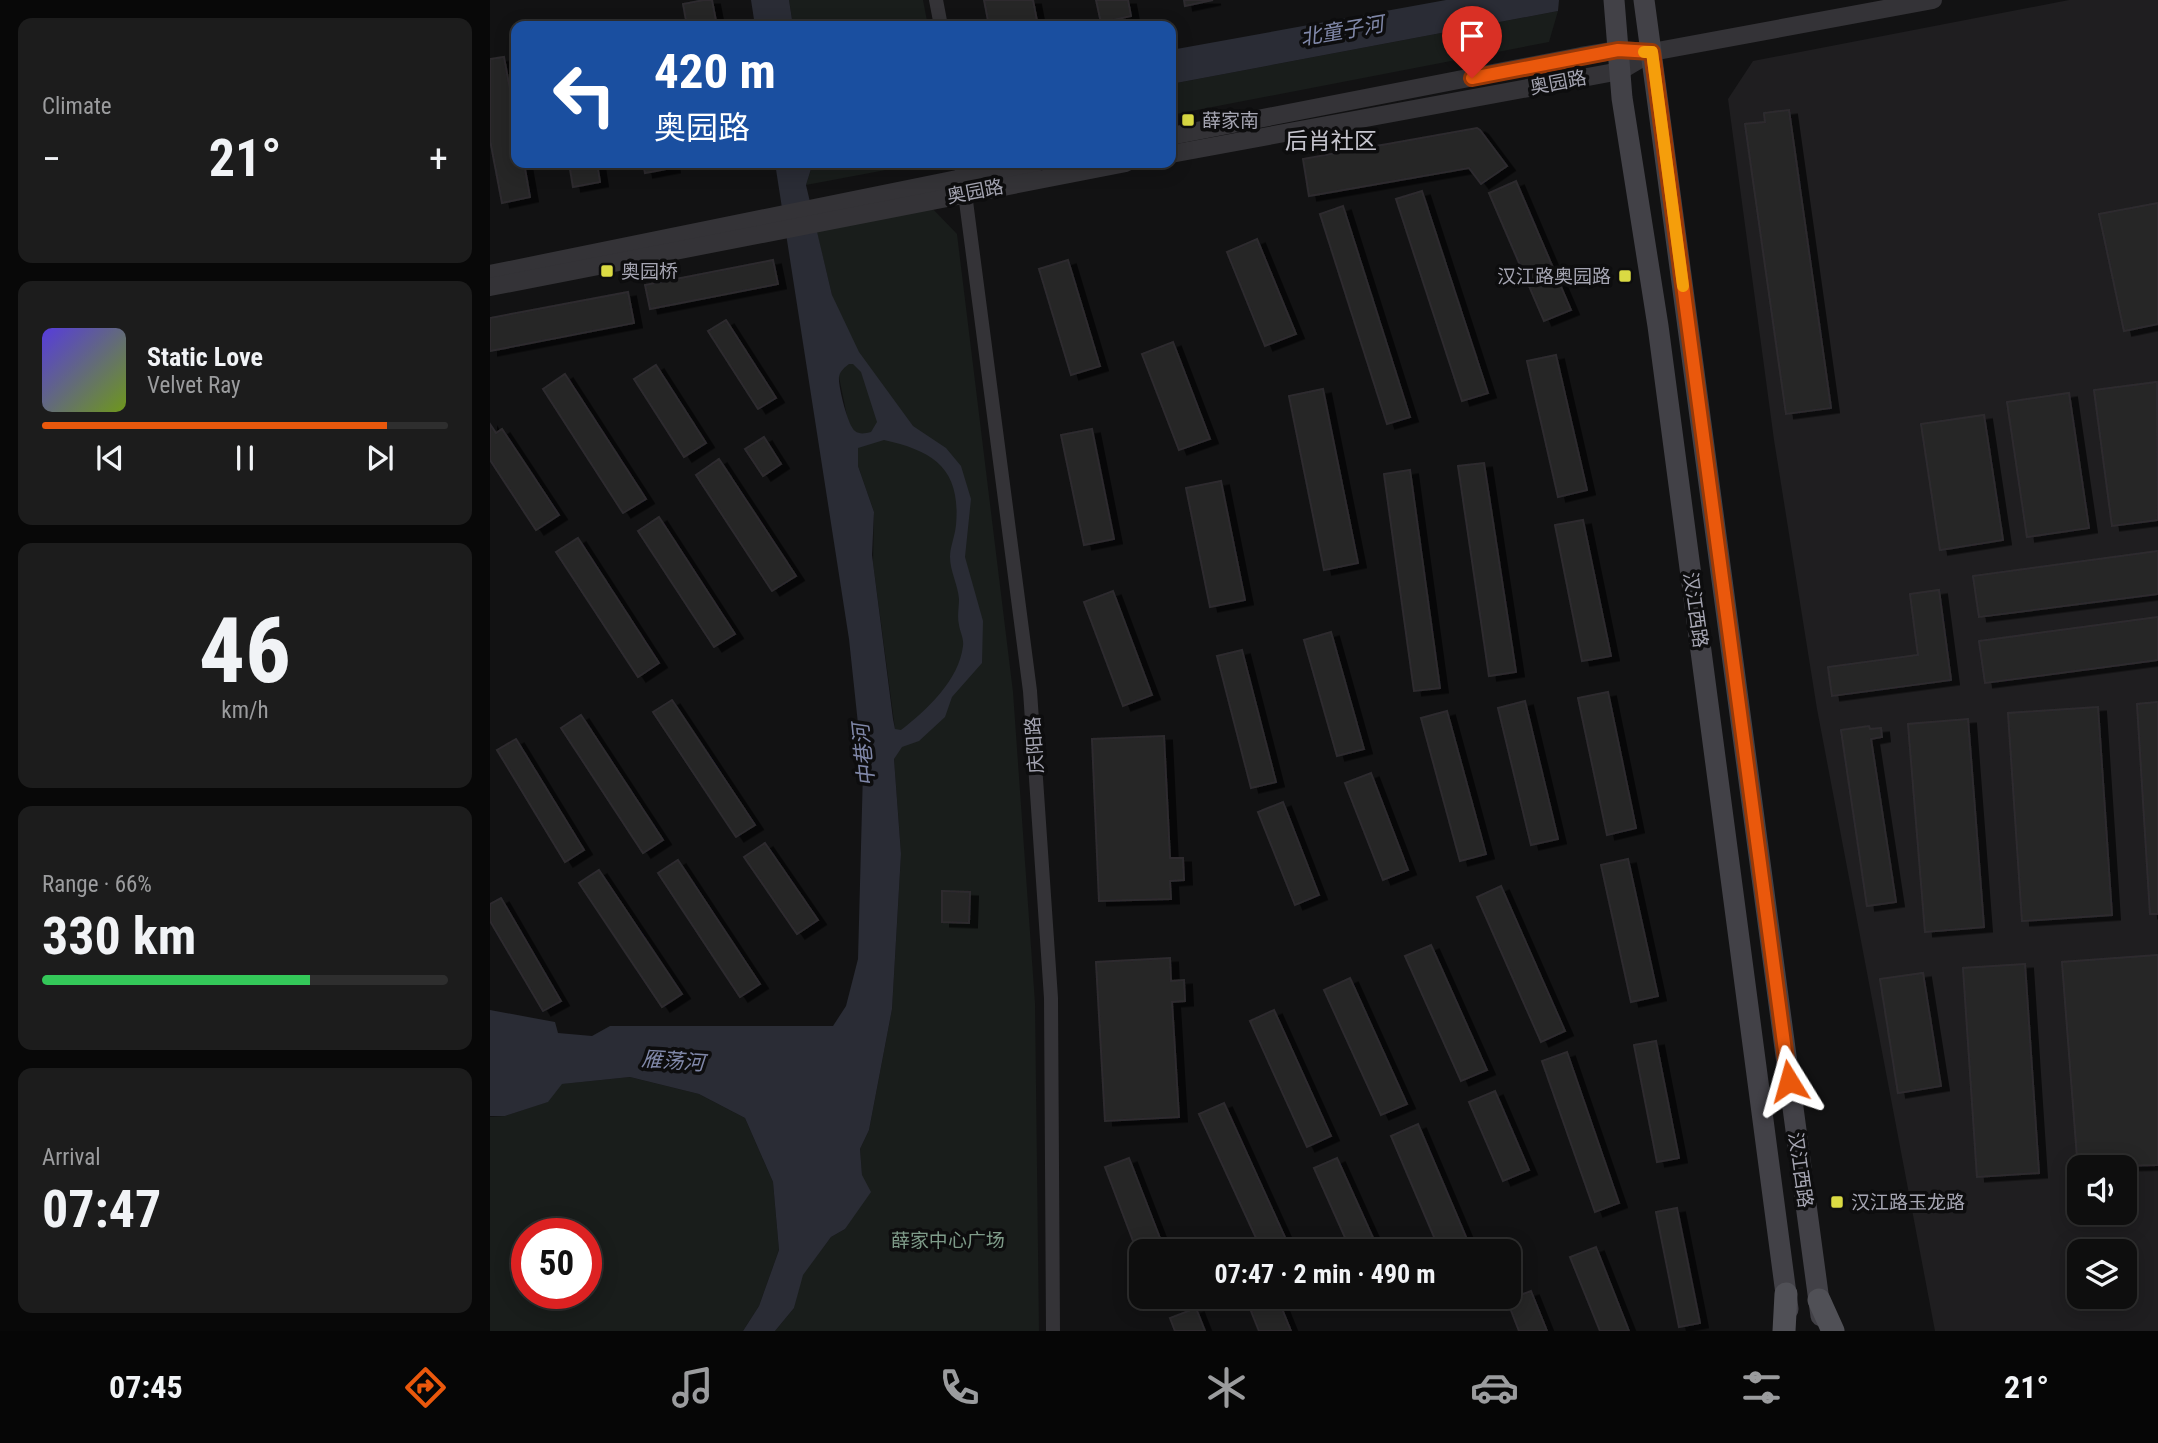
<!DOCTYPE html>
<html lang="en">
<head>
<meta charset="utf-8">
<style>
	body { margin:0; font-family:"Roboto Condensed","Noto Sans SC",sans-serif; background:#1c1c1c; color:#f1f3f6; height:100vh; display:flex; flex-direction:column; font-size:26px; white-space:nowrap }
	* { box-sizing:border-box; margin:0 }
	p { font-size:23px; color:#9b9c9e }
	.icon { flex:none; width:38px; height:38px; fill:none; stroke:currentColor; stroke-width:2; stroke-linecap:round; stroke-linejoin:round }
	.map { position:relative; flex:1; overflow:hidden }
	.sheet { display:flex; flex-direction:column; gap:18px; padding:18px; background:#080808; width:490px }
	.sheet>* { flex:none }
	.guide { position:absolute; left:21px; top:21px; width:665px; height:147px; border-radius:14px; box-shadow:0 4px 18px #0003,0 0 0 2px #2e2e2e; background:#1a4fa0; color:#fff; overflow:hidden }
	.buttons { position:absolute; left:1577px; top:1155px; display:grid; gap:14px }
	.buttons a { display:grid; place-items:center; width:70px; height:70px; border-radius:14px; background:#0e0e0e; box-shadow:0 4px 18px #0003,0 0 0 2px #2e2e2e; font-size:35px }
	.speed { position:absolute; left:21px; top:1218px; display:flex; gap:14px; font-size:35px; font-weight:700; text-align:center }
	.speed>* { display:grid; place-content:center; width:91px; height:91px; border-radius:50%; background:#0e0e0e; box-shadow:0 4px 18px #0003,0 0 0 2px #2e2e2e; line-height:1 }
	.speed .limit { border:10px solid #d22; background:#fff; color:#111 }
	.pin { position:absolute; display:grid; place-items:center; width:60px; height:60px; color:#fff; margin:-72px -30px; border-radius:50% 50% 50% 0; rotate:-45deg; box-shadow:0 0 7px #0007 }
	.pin .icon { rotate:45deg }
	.me { position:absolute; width:77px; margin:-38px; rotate:352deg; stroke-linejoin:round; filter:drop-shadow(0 0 5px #0008) }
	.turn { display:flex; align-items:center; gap:24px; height:147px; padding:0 28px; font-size:32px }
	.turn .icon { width:91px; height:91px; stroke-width:2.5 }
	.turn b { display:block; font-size:49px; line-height:60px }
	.big { font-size:52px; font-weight:700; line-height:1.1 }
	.sheet .tile { flex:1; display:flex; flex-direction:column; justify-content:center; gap:10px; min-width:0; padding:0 24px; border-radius:14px; background:#1c1c1c }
	.sheet .dial { align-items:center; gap:0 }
	.dial b { font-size:91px; line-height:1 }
	.song { display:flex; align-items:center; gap:21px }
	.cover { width:84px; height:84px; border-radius:10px; background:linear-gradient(135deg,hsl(250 70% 55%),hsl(80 70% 35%)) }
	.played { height:7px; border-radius:4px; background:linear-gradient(90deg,#ea580c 85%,#2e2e2e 85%) }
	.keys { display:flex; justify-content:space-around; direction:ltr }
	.heat { display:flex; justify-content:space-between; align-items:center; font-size:38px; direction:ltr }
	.charge { height:10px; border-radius:5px; background:linear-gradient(90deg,#34c759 66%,#2e2e2e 0) }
	.trip { position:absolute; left:639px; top:1239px; width:392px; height:70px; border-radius:14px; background:#0e0e0e; box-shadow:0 4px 18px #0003,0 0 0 2px #2e2e2e; font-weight:700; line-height:70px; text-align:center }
	.dock { display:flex; height:112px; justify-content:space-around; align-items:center; background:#060606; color:#9b9c9e }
	.dock .icon { width:49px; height:49px }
	.dock .current { color:#ea580c }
	.dock b { font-size:32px; color:#f1f3f6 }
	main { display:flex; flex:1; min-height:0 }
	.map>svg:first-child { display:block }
</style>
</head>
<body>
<main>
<section class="sheet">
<div class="tile"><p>Climate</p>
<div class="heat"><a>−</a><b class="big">21°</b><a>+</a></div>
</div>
<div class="tile">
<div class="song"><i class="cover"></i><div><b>Static Love</b><p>Velvet Ray</p></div></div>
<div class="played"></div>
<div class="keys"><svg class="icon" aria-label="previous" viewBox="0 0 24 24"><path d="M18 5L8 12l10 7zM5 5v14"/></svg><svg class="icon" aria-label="pause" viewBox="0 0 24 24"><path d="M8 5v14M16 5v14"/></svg><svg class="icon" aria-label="next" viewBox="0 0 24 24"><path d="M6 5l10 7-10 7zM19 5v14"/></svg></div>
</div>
<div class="tile dial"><b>46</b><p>km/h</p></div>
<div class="tile"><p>Range · 66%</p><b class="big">330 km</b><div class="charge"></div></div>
<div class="tile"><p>Arrival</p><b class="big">07:47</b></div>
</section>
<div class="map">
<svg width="1668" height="1331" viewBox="0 0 1668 1331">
	<defs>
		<filter id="shadow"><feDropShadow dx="8" dy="4.5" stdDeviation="0" flood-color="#0009"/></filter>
	</defs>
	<rect width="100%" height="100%" fill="#121213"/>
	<!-- built -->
	<path fill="#1f1e20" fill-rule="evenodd" d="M1579,0H1668V1331H1445L1327,709L1284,440L1238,99L1263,61ZM1589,1167H1634V1213H1589ZM1589,1251H1634V1297H1589Z"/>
	<!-- green -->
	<g fill="#191d1b" fill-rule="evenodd">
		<polygon points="299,0 433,0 438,26 303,26"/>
		<polygon points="1068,11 1059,42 681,115 681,84"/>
		<polygon points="327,163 433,163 316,185 321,169"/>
		<polygon points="441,207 467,234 523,692 545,1003 549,1331 285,1331 304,1308 312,1275 341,1237 355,1229 372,1176 370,1149 379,1130 402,1009 411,854 404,759 405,729 383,563 384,512 368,466 368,448 358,421 349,377 342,295 326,229"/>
		<path d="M140,1077L209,1094L255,1118L283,1182L289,1250L269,1306L253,1331H0V1117L15,1116L57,1102L71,1084ZM37,1234H96V1293H37Z"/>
	</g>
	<!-- water -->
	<g fill="#2a2c35" fill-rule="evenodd">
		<polygon points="261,0 299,0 303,26 265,26"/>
		<polygon points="956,0 1069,0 1068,11 681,84 681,50"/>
		<path d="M285,163H327L321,169L316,185L342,295L369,352L423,426L456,448L471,466L481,499L475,557L493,621L492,663L462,697L455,717L429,741L412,747L404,759L411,854L402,1009L379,1130L370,1149L372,1175L381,1192L355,1229L341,1237L313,1275L304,1308L285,1331H253L269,1306L289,1250L283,1182L255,1118L209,1094L140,1077L72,1084L58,1102L15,1116H0V1010L65,1022L68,1033L102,1036L120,1026H343L356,1006L368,959L373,771L359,639ZM359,364H363L371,372L387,422L381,432C376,433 370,435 365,431C358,426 348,386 349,377C350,371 355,367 359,364ZM394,440C444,451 471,469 466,525C465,536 460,547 460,557C460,571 468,585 469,599C469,607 467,617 469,625C470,632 474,638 473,646C469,680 437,710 411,730L405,729L403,719L382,555L384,512L368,466V448Z"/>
	</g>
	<!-- building -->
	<g fill="#262527" stroke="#2d2c2f" stroke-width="2" filter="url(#shadow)">
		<polygon points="214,0 222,0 227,26 197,26 193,4"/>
		<polygon points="494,0 543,0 548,26 499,26"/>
		<polygon points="606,0 638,0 641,16 611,23"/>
		<polygon points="694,0 723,0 695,6"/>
		<polygon points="14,57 26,122 26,163 34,163 40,197 12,203 0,140 0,59"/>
		<polygon points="1299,110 1341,408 1296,414 1255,124 1275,122 1274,113"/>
		<polygon points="987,128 990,130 1017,166 991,184 979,168 819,196 813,159"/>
		<polygon points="79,163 107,163 110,182 83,187"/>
		<polygon points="153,163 181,163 182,168 155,173"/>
		<polygon points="1026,181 1081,310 1054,321 999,193"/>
		<polygon points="932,191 998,393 972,401 906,199"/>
		<polygon points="1668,203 1668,324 1634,331 1609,214"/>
		<polygon points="853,206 920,417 897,424 830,214"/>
		<polygon points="767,239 806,334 775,346 737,252"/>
		<polygon points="283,260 288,284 160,309 155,285"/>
		<polygon points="578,260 610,366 581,375 549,269"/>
		<polygon points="138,292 144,323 0,351 0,318"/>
		<polygon points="236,320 286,398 268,409 218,331"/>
		<polygon points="683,342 720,439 689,450 652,354"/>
		<polygon points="1066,355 1097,490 1068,497 1037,361"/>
		<polygon points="166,365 216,443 194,457 144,379"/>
		<polygon points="75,374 156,499 133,513 53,389"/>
		<polygon points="1667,382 1668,520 1622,526 1604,390"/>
		<polygon points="833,389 868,563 834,570 799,396"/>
		<polygon points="1579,393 1599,528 1537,537 1517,402"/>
		<polygon points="1494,415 1513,540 1450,550 1431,424"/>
		<polygon points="0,424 6,433 12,429 69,515 46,530 0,460"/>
		<polygon points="602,429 624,539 594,545 571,435"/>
		<polygon points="274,437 291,464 273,476 255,449"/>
		<polygon points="229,459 306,576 282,591 206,475"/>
		<polygon points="994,463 1026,672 999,676 968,466"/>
		<polygon points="920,470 950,688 924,691 894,474"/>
		<polygon points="731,481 755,600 720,607 696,488"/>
		<polygon points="169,517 245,634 224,647 148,531"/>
		<polygon points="1093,520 1121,656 1092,661 1065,525"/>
		<polygon points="88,538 169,663 148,677 66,552"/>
		<polygon points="1668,551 1668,594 1489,617 1483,576"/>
		<polygon points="1449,590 1461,680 1342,696 1338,667 1428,655 1420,594"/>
		<polygon points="623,591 662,695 633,706 594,602"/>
		<polygon points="1668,617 1668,660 1495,683 1489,641"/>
		<polygon points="841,632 874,749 847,756 814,640"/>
		<polygon points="752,650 786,782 761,788 727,656"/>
		<polygon points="1118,692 1146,828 1117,835 1088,698"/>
		<polygon points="182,700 265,825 246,837 163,712"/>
		<polygon points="1035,701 1068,839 1041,845 1008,708"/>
		<polygon points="1668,702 1668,914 1660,914 1647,704"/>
		<polygon points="1608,707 1622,915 1532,921 1518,713"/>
		<polygon points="957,711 996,854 970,861 931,718"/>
		<polygon points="91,715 173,840 153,853 71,728"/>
		<polygon points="1478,719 1494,927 1435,932 1418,724"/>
		<polygon points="1379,726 1380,729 1391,728 1392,737 1381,739 1406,902 1377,906 1351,730"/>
		<polygon points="674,736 680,858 693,858 694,880 680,881 681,899 609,901 602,739"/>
		<polygon points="26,739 94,850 75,862 7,750"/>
		<polygon points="881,773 918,870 893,880 855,783"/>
		<polygon points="793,802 829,895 805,905 768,812"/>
		<polygon points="275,843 328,920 307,934 254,857"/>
		<polygon points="1138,859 1168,996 1141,1002 1111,865"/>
		<polygon points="188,860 270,984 250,997 168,873"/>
		<polygon points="109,870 192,994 172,1007 89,883"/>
		<polygon points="1011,886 1075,1031 1051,1042 987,897"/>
		<polygon points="452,891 480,892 479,923 452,922"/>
		<polygon points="11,898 71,1001 53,1011 0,921 0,904"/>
		<polygon points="941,945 997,1070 971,1081 915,956"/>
		<polygon points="1668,955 1668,1165 1589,1167 1588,1170 1572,962"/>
		<polygon points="680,958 681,981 694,980 695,1001 682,1002 689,1117 615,1121 606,962"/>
		<polygon points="1535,964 1549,1173 1487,1177 1473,968"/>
		<polygon points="1433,973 1451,1086 1408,1093 1390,979"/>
		<polygon points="860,978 917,1104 891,1115 834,990"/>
		<polygon points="784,1010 841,1136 817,1147 760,1021"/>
		<polygon points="1166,1041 1189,1158 1167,1162 1144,1045"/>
		<polygon points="1077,1052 1129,1203 1105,1212 1052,1061"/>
		<polygon points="1005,1091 1039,1170 1013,1181 979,1102"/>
		<polygon points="734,1103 799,1246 788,1251 772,1251 709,1114"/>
		<polygon points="928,1124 982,1251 950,1251 901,1136"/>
		<polygon points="639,1158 675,1251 651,1251 651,1262 615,1167"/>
		<polygon points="847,1158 889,1251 861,1251 824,1168"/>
		<polygon points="1187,1208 1210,1323 1189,1327 1166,1212"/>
		<polygon points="1106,1247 1139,1331 1110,1331 1080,1257"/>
		<polygon points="1041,1291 1057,1331 1029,1331 1017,1300"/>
		<polygon points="881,1297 904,1297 885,1305"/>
		<polygon points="788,1299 801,1331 769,1331 761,1311"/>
		<polygon points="706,1308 715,1331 685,1331 680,1318"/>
	</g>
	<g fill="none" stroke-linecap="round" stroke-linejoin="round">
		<!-- minor -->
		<g stroke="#343337" stroke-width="14">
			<polyline points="446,0 451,26"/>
			<polyline points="471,163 540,691 561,998 563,1331"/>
		</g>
		<!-- tertiary -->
		<g stroke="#343337" stroke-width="18">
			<polyline points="681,136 1091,56 1128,50 1162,52 1443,0"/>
			<polyline points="681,154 1130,71 1162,52"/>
			<polyline points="0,274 546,163"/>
			<polyline points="0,287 636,163"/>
		</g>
		<!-- secondary -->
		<g stroke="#424147" stroke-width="21">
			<polyline points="1124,0 1132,98 1168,326 1298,1309"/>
			<polyline points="1154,0 1331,1316"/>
		</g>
		<!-- primary -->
		<g stroke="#505056" stroke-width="23">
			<polyline points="1329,1300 1343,1331"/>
			<polyline points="1294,1331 1296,1294"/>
		</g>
	</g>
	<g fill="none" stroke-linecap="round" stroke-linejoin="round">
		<defs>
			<polyline id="route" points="982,78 1128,50 1162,52 1299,1081"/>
		</defs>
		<!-- route casing -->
		<use href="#route" stroke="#983908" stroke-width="18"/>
		<!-- route -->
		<use href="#route" stroke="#ea580c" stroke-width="12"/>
		<!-- slow -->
		<polyline stroke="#f59e0b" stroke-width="12" points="1154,52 1162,52 1193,286"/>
	</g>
	<!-- markers -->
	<g fill="#dada43" stroke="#0d0d0e" stroke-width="2.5">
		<rect x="691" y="113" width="14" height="14" rx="3.5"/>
		<rect x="110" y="264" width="14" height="14" rx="3.5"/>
		<rect x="1128" y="269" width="14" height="14" rx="3.5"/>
		<rect x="1340" y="1195" width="14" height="14" rx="3.5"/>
	</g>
	<g text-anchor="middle" stroke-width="7" stroke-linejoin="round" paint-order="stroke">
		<!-- street labels -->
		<g font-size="19" fill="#a5a5b2" stroke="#0d0d0e">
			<text transform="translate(1068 82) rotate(-11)" y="7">奥园路</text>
			<text transform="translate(485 191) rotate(-11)" y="7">奥园路</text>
			<text transform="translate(1206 610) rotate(82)" y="7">汉江西路</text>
			<text transform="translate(544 745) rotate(-94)" y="7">庆阳路</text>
			<text transform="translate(1311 1170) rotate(82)" y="7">汉江西路</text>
		</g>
		<!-- poi labels -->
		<g font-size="19" fill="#a5a5b2" stroke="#0d0d0e" text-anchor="start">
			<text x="712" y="127">薛家南</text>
			<text x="131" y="278">奥园桥</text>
			<text x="1121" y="283" text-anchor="end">汉江路奥园路</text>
			<text x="1361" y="1209">汉江路玉龙路</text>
		</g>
		<!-- park labels -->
		<g font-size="19" fill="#7e9b89" stroke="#0d0d0e">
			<text x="458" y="1247">薛家中心广场</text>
		</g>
		<!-- water labels -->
		<g font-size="21" font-style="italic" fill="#8088a9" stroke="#0d0d0e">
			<text transform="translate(852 31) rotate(-10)" y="7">北童子河</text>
			<text transform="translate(374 755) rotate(-96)" y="7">中巷河</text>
			<text transform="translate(183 1061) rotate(4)" y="7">雁荡河</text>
		</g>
		<!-- quarter labels -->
		<g font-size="23" fill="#c6c5ce" stroke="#0d0d0e">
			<text x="841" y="149">后肖社区</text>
		</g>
	</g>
</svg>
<div class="buttons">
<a><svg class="icon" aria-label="sound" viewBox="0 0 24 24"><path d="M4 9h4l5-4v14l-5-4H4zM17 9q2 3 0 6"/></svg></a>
<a><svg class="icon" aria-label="layers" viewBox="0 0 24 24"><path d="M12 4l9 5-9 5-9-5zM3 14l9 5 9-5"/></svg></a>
</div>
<div class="speed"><div class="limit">50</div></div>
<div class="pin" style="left:982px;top:78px;background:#d93025"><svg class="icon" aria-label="arrive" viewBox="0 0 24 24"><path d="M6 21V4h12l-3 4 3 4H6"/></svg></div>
<svg class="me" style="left:1299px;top:1081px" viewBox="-20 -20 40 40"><path d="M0-17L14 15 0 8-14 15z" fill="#ea580c" stroke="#fff" stroke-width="4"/></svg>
<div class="trip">07:47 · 2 min · 490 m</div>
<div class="guide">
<div class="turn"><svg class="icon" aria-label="left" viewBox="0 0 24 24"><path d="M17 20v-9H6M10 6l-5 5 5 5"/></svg><div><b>420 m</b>奥园路</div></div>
</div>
</div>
</main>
<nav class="dock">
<b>07:45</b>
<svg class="icon current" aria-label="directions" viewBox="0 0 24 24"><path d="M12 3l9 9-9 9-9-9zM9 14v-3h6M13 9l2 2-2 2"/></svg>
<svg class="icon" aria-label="music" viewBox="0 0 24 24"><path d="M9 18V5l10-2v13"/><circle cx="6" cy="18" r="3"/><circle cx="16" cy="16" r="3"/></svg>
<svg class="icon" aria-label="phone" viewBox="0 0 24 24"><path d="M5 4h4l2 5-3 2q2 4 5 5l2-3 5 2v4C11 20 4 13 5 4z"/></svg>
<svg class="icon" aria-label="climate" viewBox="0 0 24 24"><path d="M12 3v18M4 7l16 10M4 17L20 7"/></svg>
<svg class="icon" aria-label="car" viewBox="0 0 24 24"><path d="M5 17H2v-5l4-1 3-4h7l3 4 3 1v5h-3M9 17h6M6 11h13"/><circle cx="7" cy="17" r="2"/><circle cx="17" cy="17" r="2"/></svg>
<svg class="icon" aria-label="filters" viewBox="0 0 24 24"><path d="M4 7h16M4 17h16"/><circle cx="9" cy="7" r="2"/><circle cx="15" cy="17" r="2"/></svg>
<b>21°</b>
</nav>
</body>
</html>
